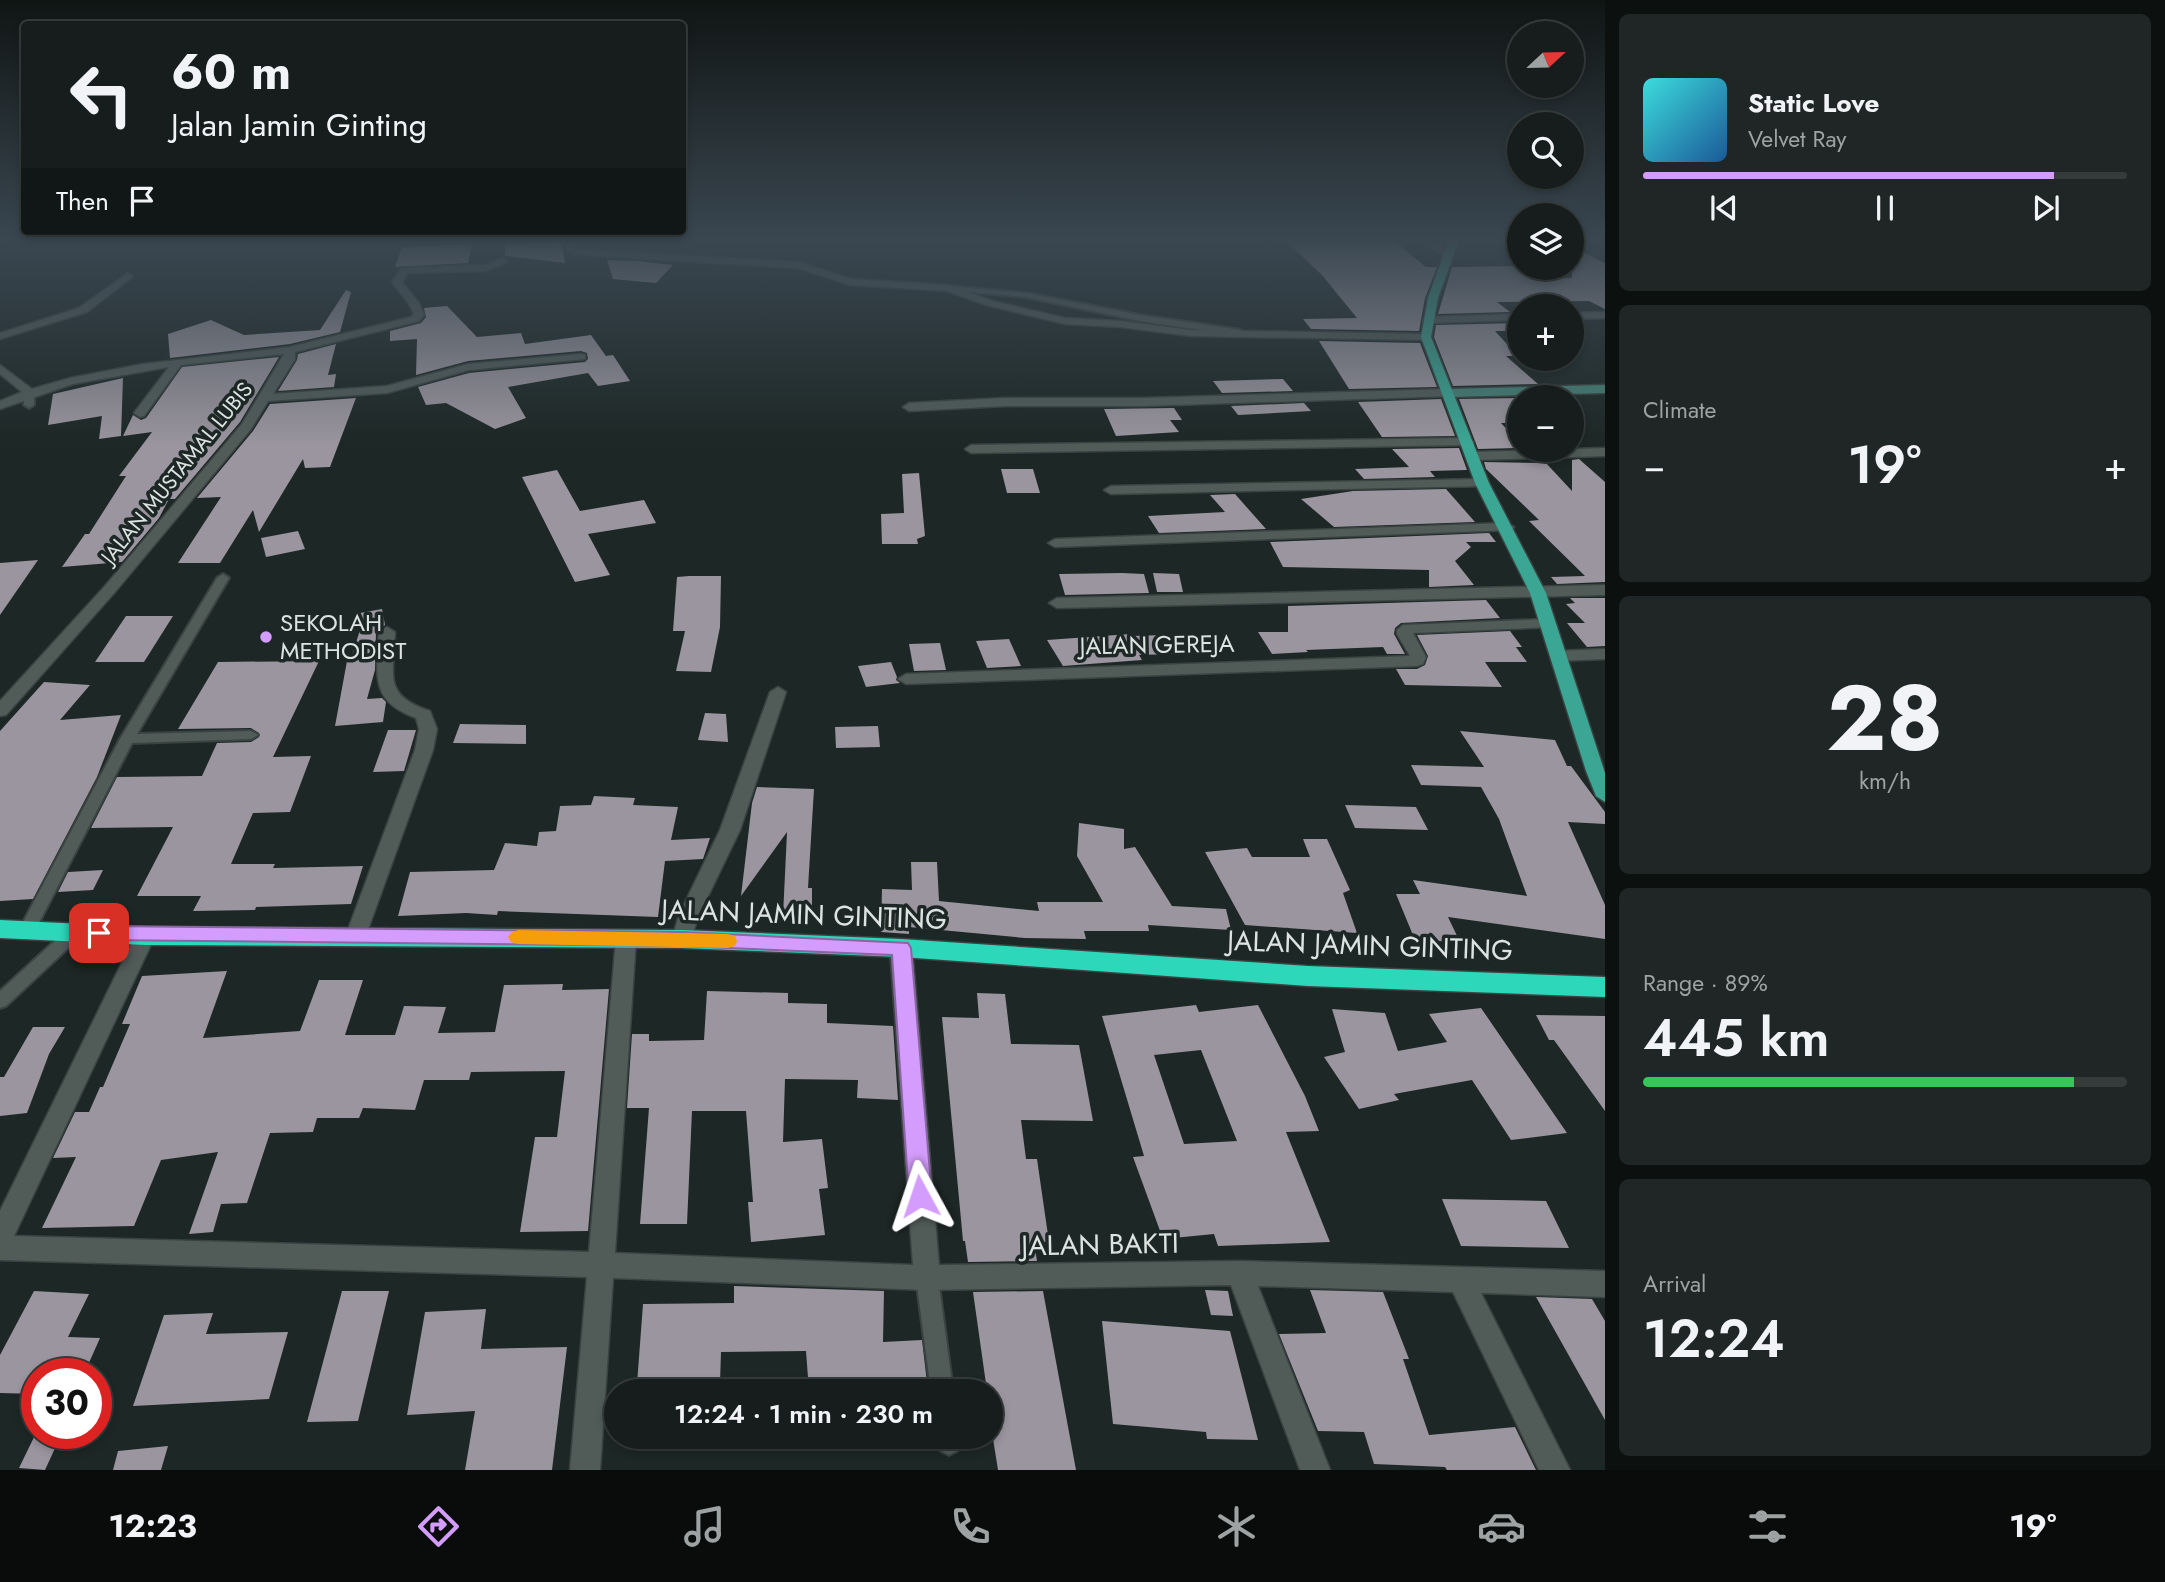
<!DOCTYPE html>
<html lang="en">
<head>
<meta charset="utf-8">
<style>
	body { margin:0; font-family:Jost,sans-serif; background:#1f2625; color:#f1f3f6; height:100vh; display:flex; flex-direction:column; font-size:26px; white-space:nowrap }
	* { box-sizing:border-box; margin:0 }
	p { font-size:23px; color:#9ea2a3 }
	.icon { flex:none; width:38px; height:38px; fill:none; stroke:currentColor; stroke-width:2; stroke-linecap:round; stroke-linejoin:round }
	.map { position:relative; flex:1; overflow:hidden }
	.side { display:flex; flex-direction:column; gap:14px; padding:14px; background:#0c100f; width:560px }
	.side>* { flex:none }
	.banner { position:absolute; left:21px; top:21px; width:665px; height:214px; border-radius:7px; box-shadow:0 4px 10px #0003,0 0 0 2px #353b3b; background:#161d1c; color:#f1f3f6; overflow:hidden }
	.needle { width:46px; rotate:68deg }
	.buttons { position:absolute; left:1507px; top:21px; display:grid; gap:14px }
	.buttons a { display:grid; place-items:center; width:77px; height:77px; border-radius:50%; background:#161d1c; box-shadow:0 4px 10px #0003,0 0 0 2px #353b3b; font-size:35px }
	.speed { position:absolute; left:21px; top:1358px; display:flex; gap:14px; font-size:35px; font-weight:700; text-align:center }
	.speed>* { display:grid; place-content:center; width:91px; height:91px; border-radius:50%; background:#161d1c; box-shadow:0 4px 10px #0003,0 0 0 2px #353b3b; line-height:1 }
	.speed .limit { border:10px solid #d22; background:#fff; color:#111 }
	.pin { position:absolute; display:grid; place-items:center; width:60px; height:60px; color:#fff; margin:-30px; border-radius:14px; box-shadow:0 4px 10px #0006 }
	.me { position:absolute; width:77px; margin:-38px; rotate:355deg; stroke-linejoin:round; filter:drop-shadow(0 0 5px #0008) }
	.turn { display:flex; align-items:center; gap:24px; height:147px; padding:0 35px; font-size:32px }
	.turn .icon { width:91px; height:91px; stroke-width:2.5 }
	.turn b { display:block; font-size:49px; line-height:60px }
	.then { display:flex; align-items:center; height:66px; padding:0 35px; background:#0003; gap:14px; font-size:26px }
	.big { font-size:52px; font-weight:600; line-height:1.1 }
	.side .card { flex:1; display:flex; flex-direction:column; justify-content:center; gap:10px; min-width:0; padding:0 24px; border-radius:10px; background:#1f2625 }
	.side .dial { align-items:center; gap:0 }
	.dial b { font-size:91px; line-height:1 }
	.song { display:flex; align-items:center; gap:21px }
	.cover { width:84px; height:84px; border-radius:10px; background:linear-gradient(135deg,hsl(180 70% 55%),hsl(210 70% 35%)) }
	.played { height:7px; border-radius:4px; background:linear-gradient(90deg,#d49cfc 85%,#353b3b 85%) }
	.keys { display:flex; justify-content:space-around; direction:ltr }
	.heat { display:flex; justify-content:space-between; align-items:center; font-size:38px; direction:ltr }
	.charge { height:10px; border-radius:5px; background:linear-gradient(90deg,#34c759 89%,#353b3b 0) }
	.trip { position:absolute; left:604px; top:1379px; width:399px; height:70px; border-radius:35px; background:#161d1c; box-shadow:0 4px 10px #0003,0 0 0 2px #353b3b; font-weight:600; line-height:70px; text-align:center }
	.menu { display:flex; height:112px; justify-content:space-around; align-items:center; background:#090c0b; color:#9ea2a3 }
	.menu .icon { width:49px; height:49px }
	.menu .current { color:#d49cfc }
	.menu b { font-size:32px; color:#f1f3f6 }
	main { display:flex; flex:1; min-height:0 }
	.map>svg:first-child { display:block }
</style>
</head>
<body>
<main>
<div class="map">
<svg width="1605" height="1470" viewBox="0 0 1605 1470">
	<rect width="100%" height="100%" fill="#1d2725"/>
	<!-- building -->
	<g fill="#9a959e" fill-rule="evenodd">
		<polygon points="1285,240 1393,240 1426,267 1437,267 1425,298 1419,331 1311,329 1303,319 1357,318 1322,275"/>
		<polygon points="564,242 562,246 565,263 505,256 505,244"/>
		<polygon points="472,244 468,263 395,267 402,247"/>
		<polygon points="1585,253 1605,263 1605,309 1589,301 1497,302 1510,312 1438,314 1452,267 1519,266 1536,279 1572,278 1572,254"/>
		<polygon points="607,260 637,261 673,265 656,283 613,279"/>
		<polygon points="346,290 351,292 340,332 290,344 170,358 168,334 211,320 244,335 320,330"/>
		<polygon points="447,306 477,337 521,333 525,344 591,335 606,356 613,355 630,381 598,386 588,373 508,387 526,418 495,429 446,403 426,405 418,387 469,373 585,362 588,359 587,353 581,351 468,361 416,375 417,339 390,341 390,331 421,323 426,317 424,308"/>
		<polygon points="1519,323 1519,331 1495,331 1518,356 1506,356 1538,384 1453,386 1434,337 1436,325"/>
		<polygon points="1319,341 1420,343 1437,387 1349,389"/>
		<polygon points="336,344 328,375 336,374 334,387 278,391 297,360 298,354"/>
		<polygon points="279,357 240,422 175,499 169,499 159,518 122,562 62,567 85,534 89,534 126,476 119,476 152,432 123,436 133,415 141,420 146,418 182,367"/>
		<polygon points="123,378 121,436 99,439 102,416 48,425 53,394"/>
		<polygon points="1283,379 1293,391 1222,393 1213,381"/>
		<polygon points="356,398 330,467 305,468 303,459 259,532 253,510 220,563 178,563 221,497 197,498 253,431 270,404"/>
		<polygon points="1519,398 1519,423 1501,423 1519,442 1519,448 1478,449 1459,399"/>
		<polygon points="1441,399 1455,436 1382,437 1358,402"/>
		<polygon points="1304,403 1311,411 1238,415 1231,406"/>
		<polygon points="1174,408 1182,420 1170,420 1179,432 1116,436 1104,409"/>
		<polygon points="1459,448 1467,470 1430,471 1435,477 1364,479 1355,469 1409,467 1392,449"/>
		<polygon points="1579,459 1605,482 1605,582 1557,584 1551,577 1585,576 1529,521 1539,520 1486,469 1484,462 1546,463 1572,491 1572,460"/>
		<polygon points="1001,469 1033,469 1040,493 1007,493"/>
		<polygon points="557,470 580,511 644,500 656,523 588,534 610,575 575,582 522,477"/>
		<polygon points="919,473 925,536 917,539 918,544 882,544 881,514 904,513 902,474"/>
		<polygon points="1446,489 1475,522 1334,527 1301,499 1353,491"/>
		<polygon points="1235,494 1266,529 1159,533 1148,516 1225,512 1210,495"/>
		<polygon points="298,531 305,549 266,557 261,538"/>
		<polygon points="1489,533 1496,542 1466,542 1471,547 1455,561 1474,585 1429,587 1429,570 1283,567 1270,542"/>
		<polygon points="38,560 0,615 0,563"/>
		<polygon points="1122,573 1144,574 1149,593 1065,595 1059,574"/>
		<polygon points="1153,573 1179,574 1183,592 1157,592"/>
		<polygon points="689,576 721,576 720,627 711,672 676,671 685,631 673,631 677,577"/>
		<polygon points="1570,598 1605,598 1605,646 1587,647 1567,623 1585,623 1566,604 1575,603"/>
		<polygon points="1486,600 1500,618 1401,623 1395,628 1394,634 1405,654 1387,654 1383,647 1306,650 1308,652 1272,654 1258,632 1288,632 1288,606"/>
		<polygon points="382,609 385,625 376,632 375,670 367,699 382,698 386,702 383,722 335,726 347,661 350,661 362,624 360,613"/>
		<polygon points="126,616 173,616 144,662 95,662"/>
		<polygon points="1510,631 1522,647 1516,647 1527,662 1485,662 1502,687 1405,685 1396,669 1417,669 1425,665 1428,656 1417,635"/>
		<polygon points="1130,634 1130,636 1199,634 1209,653 1139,655 1142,660 1063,666 1047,640"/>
		<polygon points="1009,639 1021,666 987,668 976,641"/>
		<polygon points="940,643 946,670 914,671 909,644"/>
		<polygon points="319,661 273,757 311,756 290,812 253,813 231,864 275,864 273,868 363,866 351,904 256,907 255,910 193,911 201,896 137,896 173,827 91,828 117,777 202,776 217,743 251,742 259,737 259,733 251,728 178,729 218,662"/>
		<polygon points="891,662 897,677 896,680 900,683 866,687 858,666"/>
		<polygon points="44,682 90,685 60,720 121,715 97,777 33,899 0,901 0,731"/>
		<polygon points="705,713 726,714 728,742 698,740"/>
		<polygon points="460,724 526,725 526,744 453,743"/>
		<polygon points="878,726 880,747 836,748 835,727"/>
		<polygon points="388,730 416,730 404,771 373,772"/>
		<polygon points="1460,731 1555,740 1567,766 1571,766 1605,812 1605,824 1568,822 1605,905 1605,939 1448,917 1460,942 1415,940 1396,894 1420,894 1413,880 1527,896 1499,819 1481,787 1421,785 1411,765 1484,767"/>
		<polygon points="757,787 814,789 808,888 812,888 812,916 783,916 787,832 741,896 752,803"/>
		<polygon points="594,796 635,798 633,805 678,807 671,840 710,838 703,859 665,861 658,917 498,911 497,915 466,913 398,916 410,872 494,870 505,843 537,846 539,832 556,831 560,806 591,805"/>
		<polygon points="1345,805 1416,807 1428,830 1355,828"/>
		<polygon points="1079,823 1124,829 1124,849 1135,847 1172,906 1226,909 1231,930 1148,925 1149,931 1084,931 1086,939 1025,938 909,927 909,934 881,932 882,889 912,890 911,862 937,862 939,901 1039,911 1037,902 1103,902 1077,856"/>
		<polygon points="1303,839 1327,839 1350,890 1343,893 1357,933 1245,925 1205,852 1247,848 1252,857 1310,857"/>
		<polygon points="103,870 93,890 58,892 68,872"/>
		<polygon points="227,971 203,1038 300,1031 319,980 363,980 345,1035 395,1035 404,1006 446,1007 438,1033 495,1032 504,985 563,984 562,990 609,989 588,1231 520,1232 535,1137 557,1137 565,1071 471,1072 469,1080 424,1080 415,1110 363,1108 359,1118 317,1118 313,1132 270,1133 247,1203 221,1204 213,1232 189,1234 218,1152 161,1160 134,1226 42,1228 76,1157 53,1158 75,1112 89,1112 100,1087 103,1087 130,1024 122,1024 142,976"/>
		<polygon points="707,991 788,993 788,1003 827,1004 827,1023 893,1026 898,1100 857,1098 858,1080 785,1079 783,1142 822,1139 828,1188 819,1189 825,1235 751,1242 748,1202 753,1202 746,1111 692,1111 687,1224 640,1224 649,1108 627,1108 632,1034 649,1034 649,1041 704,1040"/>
		<polygon points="977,993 1005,994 1011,1044 1079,1045 1093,1121 1021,1120 1026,1159 1037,1159 1049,1242 1034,1242 1037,1261 968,1262 965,1241 963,1241 942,1017 979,1018"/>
		<path d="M1196,1005L1199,1012L1258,1005L1305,1096L1319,1131L1286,1132L1330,1242L1218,1246L1214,1234L1163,1239L1133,1157L1144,1156L1102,1016ZM1201,1050L1237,1141L1184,1144L1154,1055Z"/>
		<polygon points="1481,1008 1567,1133 1511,1140 1472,1080 1394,1094 1399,1100 1359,1109 1324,1057 1345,1052 1332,1009 1385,1013 1398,1051 1447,1042 1429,1014"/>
		<polygon points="1536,1015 1605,1016 1605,1111 1554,1040 1549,1040"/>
		<polygon points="33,1027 65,1027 49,1054 27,1113 0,1116 0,1077 4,1077"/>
		<polygon points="1442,1199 1546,1201 1569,1248 1461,1246"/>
		<polygon points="734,1286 884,1291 883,1342 922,1340 928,1391 809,1391 806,1351 721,1352 720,1383 637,1384 643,1304 734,1303"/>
		<polygon points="1205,1290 1228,1291 1233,1316 1211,1315"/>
		<polygon points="1310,1290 1383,1292 1409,1359 1403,1359 1429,1435 1515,1427 1536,1470 1447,1470 1445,1467 1374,1464 1364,1432 1318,1431 1279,1334 1326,1333"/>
		<polygon points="34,1291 89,1294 68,1337 100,1338 84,1374 37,1374 37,1394 0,1393 0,1355"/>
		<polygon points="342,1291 389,1291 358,1421 307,1422"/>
		<polygon points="1043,1291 1076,1470 998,1470 990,1420 990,1391 987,1391 973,1292"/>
		<polygon points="1536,1297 1592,1299 1605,1321 1605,1420"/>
		<polygon points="486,1309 481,1349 567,1347 552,1470 465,1470 475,1411 407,1415 425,1312"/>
		<polygon points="213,1313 206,1334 288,1332 269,1399 133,1406 164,1315"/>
		<polygon points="1102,1321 1230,1331 1258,1440 1207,1439 1206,1432 1113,1424"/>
		<polygon points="36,1433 62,1433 45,1470 19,1468"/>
		<polygon points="168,1446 161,1470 113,1470 118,1451"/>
	</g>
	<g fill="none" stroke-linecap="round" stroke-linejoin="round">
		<defs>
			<g id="lane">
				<polygon points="1418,240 1427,240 1451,253 1444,255"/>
				<polygon points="948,286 1026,293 1140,315 1241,330 1245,333 1241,336 1140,321 1026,297 945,290 945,286"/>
				<polygon points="29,389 34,392 34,405 29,408 24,405 24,392"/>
				<polygon points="223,574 229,578 137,734 251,731 258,735 251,739 132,743 33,934 27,936 21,934 19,930 120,739 217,578"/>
				<polygon points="75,926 81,928 83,932 81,936 6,1006 0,1008 0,991 69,928"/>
				<polygon points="927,1268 935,1271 938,1278 953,1391 931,1391 916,1278 919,1271"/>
				<polygon points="936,1437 960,1437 961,1443 957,1451 949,1455 941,1451"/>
			</g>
			<g id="street">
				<polygon points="572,240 581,240 575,247 581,250 799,262 851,279 948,285 993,301 1065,318 1120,321 1191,330 1426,334 1431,337 1426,340 1191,336 1120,327 1065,324 986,305 947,291 850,285 798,268 574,255 565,246"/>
				<polygon points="503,258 506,259 506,263 486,271 408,273 402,282 419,303 424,315 419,321 295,352 295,359 273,394 387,386 468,364 581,354 585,355 585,359 469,370 387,393 268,401 251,429 115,592 6,715 0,716 0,701 105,586 242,424 284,354 181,365 144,416 140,417 134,413 169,367 73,384 0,409 0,401 22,392 0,374 0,365 32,389 70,378 143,364 290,347 411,317 414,314 409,304 392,282 402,268 485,265"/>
				<polygon points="128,273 133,276 131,278 87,312 0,339 0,333 79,308"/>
				<polygon points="1605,312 1605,318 1572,319 1572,313"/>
				<polygon points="1519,314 1519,320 1428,323 1423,320 1428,317"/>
				<polygon points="1448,389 1452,390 1452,396 1143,406 1005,406 909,411 903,407 909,403 1005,398 1143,398"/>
				<polygon points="1468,438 1474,442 1472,445 971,453 965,449 971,445"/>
				<polygon points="1605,448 1605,456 1473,460 1467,456 1473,452"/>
				<polygon points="1482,479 1487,480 1487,486 1111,494 1104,490 1111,486"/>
				<polygon points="1507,523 1514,527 1512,530 1055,547 1048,543 1055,539"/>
				<polygon points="1605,585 1605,595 1057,608 1049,603 1057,598"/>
				<polygon points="1547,619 1555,624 1553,627 1413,633 1426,657 1423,664 1417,666 906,684 898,679 906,674 1410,656 1397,634 1397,630 1403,625"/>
				<path d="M387,627L395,632C394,676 382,695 430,711L437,729L433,750L366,935L363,940L356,943L349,940L346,935L415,750L419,729L416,718C369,701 377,675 379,632Z"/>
				<polygon points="1605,649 1605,659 1558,661 1550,656 1558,651"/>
				<polygon points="778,687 786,692 740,830 699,915 689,944 682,947 675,944 672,939 679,915 720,830 770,692"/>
				<polygon points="145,928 152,931 155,936 14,1236 589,1252 616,939 619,934 626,931 633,934 636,939 615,1253 913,1265 890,948 894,942 901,940 908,942 912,948 939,1265 1240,1261 1605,1271 1605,1297 1481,1293 1570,1470 1539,1470 1453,1292 1258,1286 1330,1470 1300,1470 1231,1285 927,1290 613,1278 600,1470 570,1470 587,1277 0,1260 0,1211 135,936 138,931"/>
			</g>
			<polygon id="secondary" points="1605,385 1605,393 1448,397 1442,393 1448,389"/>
			<polygon id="primary" points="1449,240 1459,240 1438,298 1431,337 1489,483 1546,593 1605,773 1605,802 1596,796 1586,771 1530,593 1475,483 1421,337 1428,298"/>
			<polygon id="highway" points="0,920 145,927 682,930 901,939 1308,966 1605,977 1605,997 1308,986 901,957 682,948 145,945 0,938"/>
		</defs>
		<!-- lane casing -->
		<use href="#lane" stroke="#3a4341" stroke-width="4"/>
		<!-- street casing -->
		<use href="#street" stroke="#3a4341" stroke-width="3"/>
		<!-- secondary casing -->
		<use href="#secondary" stroke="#3a4341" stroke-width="3"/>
		<!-- primary casing -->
		<use href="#primary" stroke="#3a4341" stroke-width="3"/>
		<!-- highway casing -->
		<use href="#highway" stroke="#3a4341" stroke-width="3"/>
		<!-- lane -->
		<use href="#lane" fill="#515c59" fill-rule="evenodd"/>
		<!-- street -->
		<use href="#street" fill="#515c59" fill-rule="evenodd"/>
		<!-- secondary -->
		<use href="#secondary" fill="#468176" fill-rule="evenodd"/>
		<!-- primary -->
		<use href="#primary" fill="#3ba693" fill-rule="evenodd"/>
		<!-- highway -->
		<use href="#highway" fill="#2dd7ba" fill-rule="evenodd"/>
	</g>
	<!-- sky -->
	<linearGradient id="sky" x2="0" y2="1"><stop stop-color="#101514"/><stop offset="0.54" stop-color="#3a4751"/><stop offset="1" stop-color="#3a4751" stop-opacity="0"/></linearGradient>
	<rect width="1605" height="445" fill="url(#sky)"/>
	<!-- route -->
	<polygon fill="#d49cfc" stroke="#8a65a4" stroke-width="2" points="99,926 682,932 908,943 911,948 932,1196 929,1203 920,1206 912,1203 909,1196 892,955 682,946 99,940 92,938 89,933 92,928"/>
	<!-- slow -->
	<polygon fill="#f59e0b" points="518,930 728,934 735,936 737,941 735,946 728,948 518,944 511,942 508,937 511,933"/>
	<!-- markers -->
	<circle fill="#d49cfc" stroke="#1d2725" stroke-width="2.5" cx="266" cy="637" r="7"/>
	<g text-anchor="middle" stroke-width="7" stroke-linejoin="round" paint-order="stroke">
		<!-- far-street labels -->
		<g font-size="21" fill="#dce3e1" stroke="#1d2725">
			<text transform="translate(177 473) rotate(-51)" y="7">JALAN MUSTAMAL LUBIS</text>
		</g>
		<!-- poi labels -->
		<g font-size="24" fill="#dce3e1" stroke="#1d2725" text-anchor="start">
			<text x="280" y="631">SEKOLAH<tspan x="280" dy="28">METHODIST</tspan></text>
		</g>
		<!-- street labels -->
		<g font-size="24" fill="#dce3e1" stroke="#1d2725">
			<text transform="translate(1157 645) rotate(-1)" y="8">JALAN GEREJA</text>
		</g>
		<!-- near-street labels -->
		<g font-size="28" fill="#dce3e1" stroke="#1d2725">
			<text transform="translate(804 914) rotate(2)" y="10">JALAN JAMIN GINTING</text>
			<text transform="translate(1370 945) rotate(2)" y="10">JALAN JAMIN GINTING</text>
			<text transform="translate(1100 1244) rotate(-1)" y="10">JALAN BAKTI</text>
		</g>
	</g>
</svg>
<div class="buttons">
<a><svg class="needle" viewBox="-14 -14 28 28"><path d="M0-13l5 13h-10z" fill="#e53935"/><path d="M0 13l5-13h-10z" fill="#9ea2a3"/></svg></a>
<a><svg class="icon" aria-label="search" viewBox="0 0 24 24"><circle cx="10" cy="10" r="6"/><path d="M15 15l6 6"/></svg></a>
<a><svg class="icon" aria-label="layers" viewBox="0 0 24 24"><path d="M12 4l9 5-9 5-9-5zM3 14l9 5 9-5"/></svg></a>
<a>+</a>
<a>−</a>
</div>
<div class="speed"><div class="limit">30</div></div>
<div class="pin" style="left:99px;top:933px;background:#d93025"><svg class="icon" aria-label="arrive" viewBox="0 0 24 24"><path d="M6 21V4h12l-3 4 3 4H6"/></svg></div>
<svg class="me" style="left:920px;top:1196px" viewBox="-20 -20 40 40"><path d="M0-17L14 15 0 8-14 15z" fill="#d49cfc" stroke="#fff" stroke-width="4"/></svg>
<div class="trip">12:24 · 1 min · 230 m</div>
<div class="banner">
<div class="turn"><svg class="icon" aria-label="left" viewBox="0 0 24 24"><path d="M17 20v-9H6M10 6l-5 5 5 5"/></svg><div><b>60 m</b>Jalan Jamin Ginting</div></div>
<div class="then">Then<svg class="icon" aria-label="arrive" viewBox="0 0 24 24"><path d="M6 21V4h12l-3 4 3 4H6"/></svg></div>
</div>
</div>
<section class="side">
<div class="card">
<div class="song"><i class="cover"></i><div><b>Static Love</b><p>Velvet Ray</p></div></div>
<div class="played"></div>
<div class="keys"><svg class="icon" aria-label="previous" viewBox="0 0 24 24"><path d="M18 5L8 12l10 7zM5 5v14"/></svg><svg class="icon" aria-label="pause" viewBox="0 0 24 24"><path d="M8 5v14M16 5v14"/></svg><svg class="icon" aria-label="next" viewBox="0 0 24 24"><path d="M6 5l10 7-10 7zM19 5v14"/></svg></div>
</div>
<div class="card"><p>Climate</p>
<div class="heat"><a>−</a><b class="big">19°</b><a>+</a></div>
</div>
<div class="card dial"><b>28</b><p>km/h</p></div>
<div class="card"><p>Range · 89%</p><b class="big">445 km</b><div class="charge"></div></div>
<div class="card"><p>Arrival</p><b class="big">12:24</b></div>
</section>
</main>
<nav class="menu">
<b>12:23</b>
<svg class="icon current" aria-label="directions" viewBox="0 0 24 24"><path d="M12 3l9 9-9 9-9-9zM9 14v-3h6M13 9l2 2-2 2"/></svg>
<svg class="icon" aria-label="music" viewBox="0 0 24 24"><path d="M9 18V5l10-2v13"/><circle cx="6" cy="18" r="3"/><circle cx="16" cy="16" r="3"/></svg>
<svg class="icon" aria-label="phone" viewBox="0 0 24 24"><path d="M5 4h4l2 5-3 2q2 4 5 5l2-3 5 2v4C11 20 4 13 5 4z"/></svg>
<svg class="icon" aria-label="climate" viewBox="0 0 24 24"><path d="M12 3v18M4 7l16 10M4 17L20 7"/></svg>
<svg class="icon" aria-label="car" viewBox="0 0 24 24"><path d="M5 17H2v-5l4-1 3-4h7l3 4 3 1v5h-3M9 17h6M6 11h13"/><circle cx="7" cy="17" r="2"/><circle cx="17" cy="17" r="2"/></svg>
<svg class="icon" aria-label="filters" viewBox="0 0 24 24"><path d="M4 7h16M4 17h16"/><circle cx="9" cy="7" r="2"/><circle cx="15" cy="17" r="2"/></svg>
<b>19°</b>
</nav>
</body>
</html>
